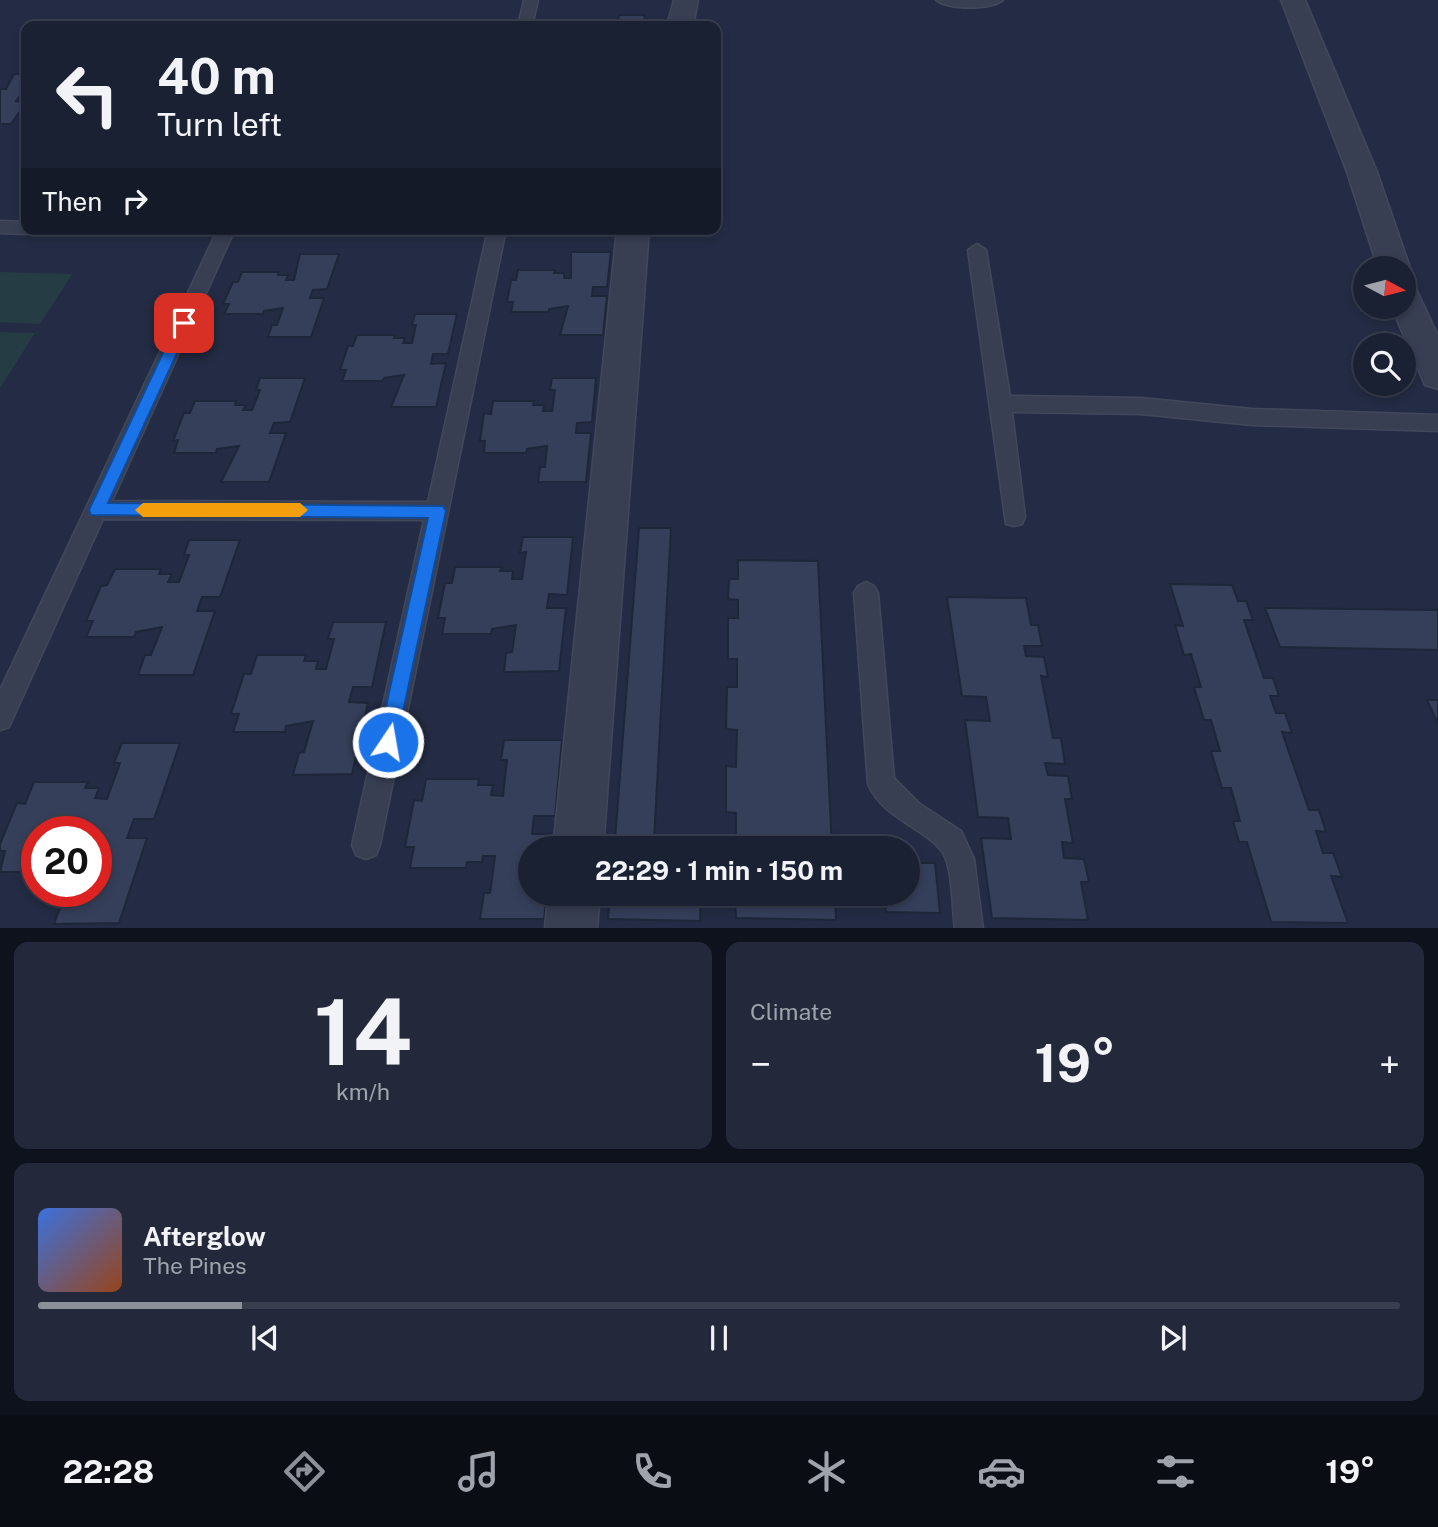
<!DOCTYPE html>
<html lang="en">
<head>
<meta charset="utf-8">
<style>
	body { margin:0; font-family:"Public Sans",sans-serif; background:#23293b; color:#f1f3f6; height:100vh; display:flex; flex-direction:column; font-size:26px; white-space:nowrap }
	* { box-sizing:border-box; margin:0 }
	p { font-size:23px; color:#9fa3ac }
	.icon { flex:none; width:38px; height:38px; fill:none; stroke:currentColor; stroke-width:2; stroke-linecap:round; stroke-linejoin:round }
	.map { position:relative; height:928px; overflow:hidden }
	.drawer { display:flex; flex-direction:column; gap:14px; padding:14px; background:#0e121c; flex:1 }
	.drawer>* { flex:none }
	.banner { position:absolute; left:21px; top:21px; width:700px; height:214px; border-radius:14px; box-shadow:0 4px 10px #0003,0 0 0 2px #383e4e; background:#1a2133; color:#f1f3f6; overflow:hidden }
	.needle { width:46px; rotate:97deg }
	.buttons { position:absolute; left:1353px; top:256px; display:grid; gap:14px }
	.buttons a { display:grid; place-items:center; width:63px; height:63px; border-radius:50%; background:#1a2133; box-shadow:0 4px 10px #0003,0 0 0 2px #383e4e; font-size:35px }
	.speed { position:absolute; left:21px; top:816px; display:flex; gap:14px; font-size:35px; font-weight:700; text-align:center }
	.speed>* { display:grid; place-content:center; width:91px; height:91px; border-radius:50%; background:#1a2133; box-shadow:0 4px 10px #0003,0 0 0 2px #383e4e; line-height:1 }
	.speed .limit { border:10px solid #d22; background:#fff; color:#111 }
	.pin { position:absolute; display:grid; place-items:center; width:60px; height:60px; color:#fff; margin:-30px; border-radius:14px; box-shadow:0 4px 10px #0006 }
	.me { position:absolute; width:77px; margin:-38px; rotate:12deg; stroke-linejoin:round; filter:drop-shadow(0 0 5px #0008) }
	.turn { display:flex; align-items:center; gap:24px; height:147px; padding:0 21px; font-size:32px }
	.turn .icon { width:91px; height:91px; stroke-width:2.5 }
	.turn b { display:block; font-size:49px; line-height:60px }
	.then { display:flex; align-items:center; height:66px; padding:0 21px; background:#0003; gap:14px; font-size:26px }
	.big { font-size:52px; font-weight:700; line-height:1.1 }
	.drawer .tile { flex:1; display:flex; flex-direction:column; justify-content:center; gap:10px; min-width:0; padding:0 24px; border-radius:14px; background:#23293b }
	.drawer .dial { align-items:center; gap:0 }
	.dial b { font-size:91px; line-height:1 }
	.song { display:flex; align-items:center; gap:21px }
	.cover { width:84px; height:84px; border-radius:10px; background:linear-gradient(135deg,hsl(220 70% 55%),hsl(20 70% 35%)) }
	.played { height:7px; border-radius:4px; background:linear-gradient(90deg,#8c9099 15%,#383e4e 15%) }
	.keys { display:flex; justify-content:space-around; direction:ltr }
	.heat { display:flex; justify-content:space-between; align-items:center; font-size:38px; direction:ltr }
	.drawer .tiles { flex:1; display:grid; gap:14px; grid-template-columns:1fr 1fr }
	.tile:last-child { grid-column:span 2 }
	.trip { position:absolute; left:518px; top:836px; width:402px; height:70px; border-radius:35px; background:#1a2133; box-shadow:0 4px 10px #0003,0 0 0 2px #383e4e; font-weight:700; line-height:70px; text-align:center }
	.tabs { display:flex; height:112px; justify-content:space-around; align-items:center; background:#0a0d14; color:#9fa3ac }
	.tabs .icon { width:49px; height:49px }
	.tabs .active { color:#8c9099 }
	.tabs b { font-size:32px; color:#f1f3f6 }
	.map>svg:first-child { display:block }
</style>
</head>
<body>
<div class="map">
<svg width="1438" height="929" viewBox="0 0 1438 929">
	<rect width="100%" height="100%" fill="#232c44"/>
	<!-- green -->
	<g fill="#253c45">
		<polygon points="0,272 72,274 40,324 0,322"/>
		<polygon points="0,332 35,333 0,388"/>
	</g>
	<!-- building -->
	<g fill="#353f5a" stroke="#1e263a" stroke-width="2">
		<polygon points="619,15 645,15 643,26 625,26 625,22 618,22"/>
		<polygon points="14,74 26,74 26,96 20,96 16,101 26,103 11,124 0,124 0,89 6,89"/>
		<polygon points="571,252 611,252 607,287 593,287 592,296 607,296 603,335 560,335 568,306 549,309 549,312 511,312 513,302 507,302 511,280 516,280 518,270 555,270 554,273 564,273 564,278 571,278"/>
		<polygon points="300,254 339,254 327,289 313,290 310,298 324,298 311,337 268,337 272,325 277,325 283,308 264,311 263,314 224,314 229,304 223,304 233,282 238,282 242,272 279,272 278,275 288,275 286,280 294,280"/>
		<polygon points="415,314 457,314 448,354 433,354 431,364 446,363 436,407 391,407 404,375 384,378 382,381 342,381 346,370 340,370 348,346 353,346 357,335 395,335 394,338 405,338 403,343 412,343 416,325 412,325"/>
		<polygon points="260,378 305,378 290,422 274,423 270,433 286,433 269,482 221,482 239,446 217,449 216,453 174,453 178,440 173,441 184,413 190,413 195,401 236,401 235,405 246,405 243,410 252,410 260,390 256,390"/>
		<polygon points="552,378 596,378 592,422 577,423 576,433 591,433 586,482 538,482 540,467 545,467 547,446 527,449 526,453 484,453 485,441 480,441 484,413 491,414 493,401 534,401 533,405 544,405 543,411 552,411 555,390 550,390"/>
		<polygon points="639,528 671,528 654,840 651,841 615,840"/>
		<polygon points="523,537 573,537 567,595 549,594 547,608 566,608 559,671 504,672 506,653 512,652 516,625 492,629 491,634 442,634 445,618 438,618 445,583 452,583 455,567 502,567 500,571 513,571 512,579 522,579 526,552 520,553"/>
		<polygon points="189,540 240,540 220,597 202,597 197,611 215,611 193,675 138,675 145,655 151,655 162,627 136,632 134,637 86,637 93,621 86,621 101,586 107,585 115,569 161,569 159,574 172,574 168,582 179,582 189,555 184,555"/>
		<polygon points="738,560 818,561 832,849 725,849 736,849 736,813 726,812 726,766 736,767 737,730 726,729 727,687 737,687 737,659 728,659 728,618 738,618 738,600 728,599 729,579 738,579"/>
		<polygon points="1170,584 1232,585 1238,601 1246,601 1253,620 1244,620 1264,678 1273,678 1279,696 1270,696 1276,713 1285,713 1292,733 1282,732 1309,810 1319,810 1326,832 1316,831 1323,853 1333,853 1342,877 1331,876 1348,923 1271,922 1247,842 1239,842 1233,821 1240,821 1231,788 1222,788 1211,751 1220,751 1211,720 1204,720 1194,687 1201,687 1191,654 1184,655 1175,625 1183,626"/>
		<polygon points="947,597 1026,598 1031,625 1038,625 1042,646 1024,646 1026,656 1044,657 1048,677 1041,676 1053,738 1061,738 1065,764 1045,763 1048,775 1068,776 1072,799 1065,799 1073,843 1062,842 1064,858 1084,859 1089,882 1081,882 1088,920 992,918 981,838 1011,839 1008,818 978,817 965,720 990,721 986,697 962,696"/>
		<polygon points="1265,608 1438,610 1438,650 1280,647"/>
		<polygon points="333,622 386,622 372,687 353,687 349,702 368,703 352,774 293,775 299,753 304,752 313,721 286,726 285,732 233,732 239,714 231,714 244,674 251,674 257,655 306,655 304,661 318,661 316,669 326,669 334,639 328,639"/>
		<polygon points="1427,700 1438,700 1438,724"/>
		<polygon points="504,740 562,740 555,816 534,816 532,834 552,834 551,849 530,849 530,894 547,894 544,919 480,919 484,893 490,893 495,856 483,856 482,862 467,862 466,868 410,868 414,847 405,847 414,800 422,801 426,779 479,779 478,785 493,785 491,795 503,796 507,760 501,760"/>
		<polygon points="122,743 180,743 154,819 134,819 127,838 147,838 119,923 54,924 64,897 71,897 73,891 96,891 96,831 37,831 37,872 0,872 5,851 0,851 0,844 17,803 25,804 34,782 88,782 85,788 99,788 95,798 107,799 120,763 114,763"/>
		<polygon points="615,840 651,841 650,849 614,849"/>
		<polygon points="908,863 935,863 940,913 886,912 885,894 908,894"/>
		<polygon points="610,894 701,894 700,921 608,919"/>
		<polygon points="724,894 835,894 836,920 736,918 735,898 724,898"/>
	</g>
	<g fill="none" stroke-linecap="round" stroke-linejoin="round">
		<defs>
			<g id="lane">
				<polygon points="524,0 538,0 532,26 518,26"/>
				<path d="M936,0H1003C990,10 949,10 936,0Z"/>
				<polygon points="0,221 26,222 26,229 34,229 26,234 0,233"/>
				<polygon points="218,229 235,229 112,501 428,502 488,229 506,229 380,845 376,855 366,859 356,855 352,845 424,520 103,519 9,727 0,730 0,690"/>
				<polygon points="977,244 986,250 1010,396 1141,398 1252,409 1438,415 1438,431 1252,425 1141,414 1012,412 1025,517 1022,524 1014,526 1006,524 968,250"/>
				<path d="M866,582L874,586L878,593L894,778L920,804L961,831L974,859L983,929H955C952,909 953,869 943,853C928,830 882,818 868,784L854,593L858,586Z"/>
			</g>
			<g id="street">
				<polygon points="674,0 698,0 693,26 667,26"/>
				<polygon points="1281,0 1305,0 1377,172 1410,268 1406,276 1404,268 1378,268 1347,172"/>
				<polygon points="617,229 649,229 603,849 553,849"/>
				<polygon points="1404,286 1416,289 1438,336 1438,389 1425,385 1391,306 1404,306"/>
				<polygon points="548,894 600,894 597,929 545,929"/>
			</g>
		</defs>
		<!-- lane casing -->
		<use href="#lane" stroke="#42485c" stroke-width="3"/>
		<!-- street casing -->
		<use href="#street" stroke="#42485c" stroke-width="3"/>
		<!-- lane -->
		<use href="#lane" fill="#383f53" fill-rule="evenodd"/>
		<!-- street -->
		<use href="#street" fill="#383f53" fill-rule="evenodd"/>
	</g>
	<!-- route -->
	<polygon fill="#1a73e8" stroke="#114b97" stroke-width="2" points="184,317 191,323 108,503 443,506 446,511 395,749 388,752 381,749 378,742 428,518 91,515 89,510 177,323"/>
	<!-- slow -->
	<polygon fill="#f59e0b" points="143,503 300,503 308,510 300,517 143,517 135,510"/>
</svg>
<div class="buttons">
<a><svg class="needle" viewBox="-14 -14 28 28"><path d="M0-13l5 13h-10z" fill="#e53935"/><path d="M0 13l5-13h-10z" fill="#9fa3ac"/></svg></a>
<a><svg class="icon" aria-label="search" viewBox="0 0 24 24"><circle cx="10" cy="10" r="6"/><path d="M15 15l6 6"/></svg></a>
</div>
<div class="speed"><div class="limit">20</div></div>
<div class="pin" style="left:184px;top:323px;background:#d93025"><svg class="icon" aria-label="arrive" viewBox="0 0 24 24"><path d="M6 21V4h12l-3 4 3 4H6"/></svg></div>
<svg class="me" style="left:388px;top:742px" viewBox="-20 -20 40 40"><circle r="17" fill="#1a73e8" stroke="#fff" stroke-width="3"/><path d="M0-11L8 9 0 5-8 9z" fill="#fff"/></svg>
<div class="trip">22:29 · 1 min · 150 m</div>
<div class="banner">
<div class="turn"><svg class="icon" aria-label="left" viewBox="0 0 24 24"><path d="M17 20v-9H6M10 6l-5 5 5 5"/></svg><div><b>40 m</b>Turn left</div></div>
<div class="then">Then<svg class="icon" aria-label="right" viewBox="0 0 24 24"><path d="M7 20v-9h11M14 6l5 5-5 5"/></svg></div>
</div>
</div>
<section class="drawer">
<div class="tiles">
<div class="tile dial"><b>14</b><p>km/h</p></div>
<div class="tile"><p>Climate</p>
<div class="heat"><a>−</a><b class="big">19°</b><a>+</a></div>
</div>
<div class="tile">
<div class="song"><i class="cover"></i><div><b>Afterglow</b><p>The Pines</p></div></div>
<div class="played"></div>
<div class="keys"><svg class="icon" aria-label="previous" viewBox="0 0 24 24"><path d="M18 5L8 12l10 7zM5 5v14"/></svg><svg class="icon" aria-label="pause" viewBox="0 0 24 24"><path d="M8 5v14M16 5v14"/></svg><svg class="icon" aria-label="next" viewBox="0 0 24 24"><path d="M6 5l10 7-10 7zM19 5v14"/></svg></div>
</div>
</div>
</section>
<nav class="tabs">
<b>22:28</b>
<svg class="icon active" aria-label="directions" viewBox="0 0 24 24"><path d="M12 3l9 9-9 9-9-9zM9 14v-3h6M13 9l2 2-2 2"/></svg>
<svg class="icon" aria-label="music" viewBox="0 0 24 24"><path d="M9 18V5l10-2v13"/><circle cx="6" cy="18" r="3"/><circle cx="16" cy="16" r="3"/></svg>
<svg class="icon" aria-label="phone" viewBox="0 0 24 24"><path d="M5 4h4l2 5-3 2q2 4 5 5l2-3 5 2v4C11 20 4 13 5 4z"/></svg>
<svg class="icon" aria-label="climate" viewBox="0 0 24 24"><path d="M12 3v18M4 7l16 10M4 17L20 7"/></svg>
<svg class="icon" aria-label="car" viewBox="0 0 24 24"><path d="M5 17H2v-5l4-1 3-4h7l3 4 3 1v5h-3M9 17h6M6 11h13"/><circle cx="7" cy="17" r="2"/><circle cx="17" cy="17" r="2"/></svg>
<svg class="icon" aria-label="filters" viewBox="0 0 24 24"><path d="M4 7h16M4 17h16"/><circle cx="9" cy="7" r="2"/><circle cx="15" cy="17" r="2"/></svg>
<b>19°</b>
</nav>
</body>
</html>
